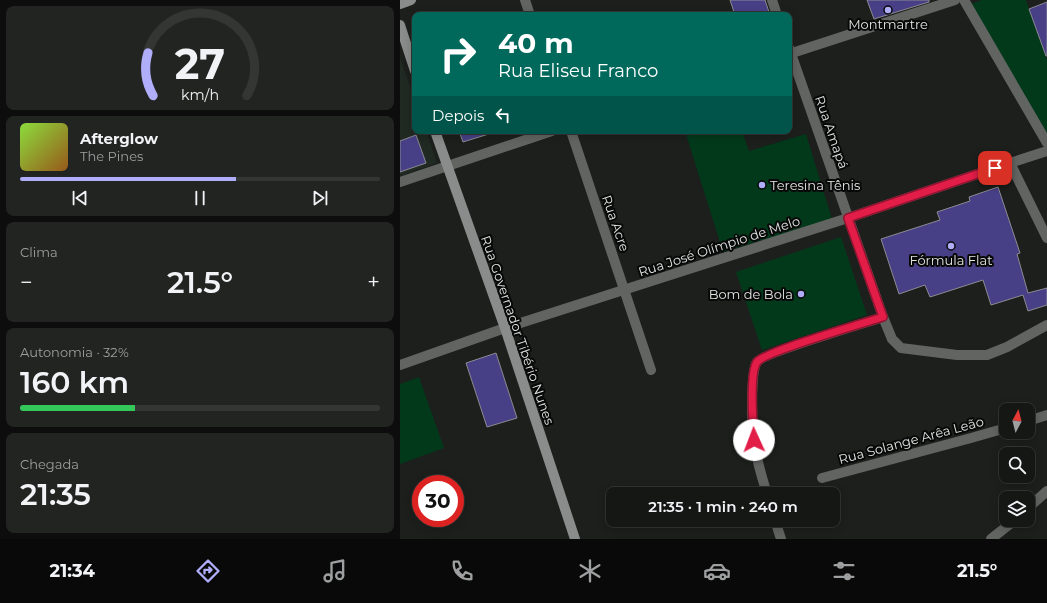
<!DOCTYPE html>
<html lang="pt">
<head>
<meta charset="utf-8">
<style>
	body { margin:0; font-family:Montserrat,sans-serif; background:#222422; color:#f1f3f6; height:100vh; display:flex; flex-direction:column; font-size:15px; white-space:nowrap }
	* { box-sizing:border-box; margin:0 }
	p { font-size:13px; color:#9d9fa0 }
	.icon { flex:none; width:22px; height:22px; fill:none; stroke:currentColor; stroke-width:2; stroke-linecap:round; stroke-linejoin:round }
	.map { position:relative; flex:1; overflow:hidden }
	.sheet { display:flex; flex-direction:column; gap:6px; padding:6px; background:#0c0d0c; width:400px }
	.sheet>* { flex:none }
	.banner { position:absolute; left:12px; top:12px; width:380px; height:122px; border-radius:8px; box-shadow:0 2px 10px #0003,0 0 0 1px #343634; background:#00695c; color:#fff; overflow:hidden }
	.needle { width:26px; rotate:7deg }
	.controls { position:absolute; left:599px; top:403px; display:grid; gap:8px }
	.controls a { display:grid; place-items:center; width:36px; height:36px; border-radius:8px; background:#151715; box-shadow:0 2px 10px #0003,0 0 0 1px #343634; font-size:20px }
	.speed { position:absolute; left:12px; top:475px; display:flex; gap:8px; font-size:20px; font-weight:700; text-align:center }
	.speed>* { display:grid; place-content:center; width:52px; height:52px; border-radius:50%; background:#151715; box-shadow:0 2px 10px #0003,0 0 0 1px #343634; line-height:1 }
	.speed .limit { border:6px solid #d22; background:#fff; color:#111 }
	.pin { position:absolute; display:grid; place-items:center; width:34px; height:34px; color:#fff; margin:-17px; border-radius:8px; box-shadow:0 2px 6px #0006 }
	.me { position:absolute; width:44px; margin:-22px; rotate:358deg; stroke-linejoin:round; filter:drop-shadow(0 0 3px #0008) }
	.turn { display:flex; align-items:center; gap:14px; height:84px; padding:0 20px; font-size:18px }
	.turn .icon { width:52px; height:52px; stroke-width:2.5 }
	.turn b { display:block; font-size:28px; line-height:34px }
	.then { display:flex; align-items:center; height:38px; padding:0 20px; background:#0003; gap:8px; font-size:15px }
	.big { font-size:30px; font-weight:600; line-height:1.1 }
	.sheet .card { flex:1; display:flex; flex-direction:column; justify-content:center; gap:6px; min-width:0; padding:0 14px; border-radius:8px; background:#222422 }
	.sheet .dial { align-items:center; gap:0 }
	.dial svg { height:104px; overflow:visible; fill:none; stroke:#343634; stroke-width:7; stroke-linecap:round; text-anchor:middle }
	.dial text { fill:#f1f3f6; stroke:none }
	.song { display:flex; align-items:center; gap:12px }
	.cover { width:48px; height:48px; border-radius:6px; background:linear-gradient(135deg,hsl(90 70% 55%),hsl(30 70% 35%)) }
	.played { height:4px; border-radius:2px; background:linear-gradient(90deg,#b0adfa 60%,#343634 60%) }
	.keys { display:flex; justify-content:space-around; direction:ltr }
	.heat { display:flex; justify-content:space-between; align-items:center; font-size:22px; direction:ltr }
	.charge { height:6px; border-radius:3px; background:linear-gradient(90deg,#34c759 32%,#343634 0) }
	.trip { position:absolute; left:206px; top:487px; width:234px; height:40px; border-radius:8px; background:#151715; box-shadow:0 2px 10px #0003,0 0 0 1px #343634; font-weight:600; line-height:40px; text-align:center }
	.menu { display:flex; height:64px; justify-content:space-around; align-items:center; background:#080908; color:#9d9fa0 }
	.menu .icon { width:28px; height:28px }
	.menu .on { color:#b0adfa }
	.menu b { font-size:18px; color:#f1f3f6 }
	main { display:flex; flex:1; min-height:0 }
	.map>svg:first-child { display:block }
</style>
</head>
<body>
<main>
<section class="sheet">
<div class="card dial"><svg viewBox="0 0 100 80">
<path d="M14 69A42 42 0 1 1 86 69"/>
<path d="M14 69A42 42 0 0 1 10 36" stroke="#b0adfa"/>
<text x="50" y="56" font-size="32" font-weight="700">27</text>
<text x="50" y="72" font-size="11">km/h</text>
</svg></div>
<div class="card">
<div class="song"><i class="cover"></i><div><b>Afterglow</b><p>The Pines</p></div></div>
<div class="played"></div>
<div class="keys"><svg class="icon" aria-label="previous" viewBox="0 0 24 24"><path d="M18 5L8 12l10 7zM5 5v14"/></svg><svg class="icon" aria-label="pause" viewBox="0 0 24 24"><path d="M8 5v14M16 5v14"/></svg><svg class="icon" aria-label="next" viewBox="0 0 24 24"><path d="M6 5l10 7-10 7zM19 5v14"/></svg></div>
</div>
<div class="card"><p>Clima</p>
<div class="heat"><a>−</a><b class="big">21.5°</b><a>+</a></div>
</div>
<div class="card"><p>Autonomia · 32%</p><b class="big">160 km</b><div class="charge"></div></div>
<div class="card"><p>Chegada</p><b class="big">21:35</b></div>
</section>
<div class="map">
<svg width="647" height="539" viewBox="0 0 647 539">
	<rect width="100%" height="100%" fill="#1c1f1c"/>
	<!-- built -->
	<polygon fill="#202922" points="0,58 15,100 15,131 26,131 37,163 0,176"/>
	<!-- green -->
	<g fill="#03391b">
		<polygon points="582,0 626,0 647,60 647,134 571,4"/>
		<polygon points="285,131 342,131 349,151 406,134 432,219 323,252"/>
		<polygon points="441,237 467,315 362,350 336,272"/>
		<polygon points="19,377 44,448 0,464 0,384"/>
	</g>
	<!-- building -->
	<g fill="#484087" stroke="#8b8b90">
		<polygon points="330,0 365,0 370,15 335,15"/>
		<polygon points="467,0 529,0 529,2 474,19"/>
		<polygon points="647,2 647,56 646,56 629,9"/>
		<polygon points="59,131 91,131 92,133 63,142"/>
		<polygon points="16,135 26,163 0,172 0,141"/>
		<polygon points="598,187 620,253 617,254 628,293 647,288 647,305 628,311 623,295 591,305 583,280 530,297 525,285 499,294 481,239 540,220 537,212 570,201 569,197"/>
		<polygon points="96,353 117,418 87,427 66,363"/>
	</g>
	<g fill="none" stroke-linecap="round" stroke-linejoin="round">
		<!-- street -->
		<g stroke="#626462" stroke-width="10">
			<polyline points="125,0 130,15"/>
			<polyline points="372,0 377,15"/>
			<polyline points="564,0 647,143"/>
			<polyline points="389,48 483,317 492,339 501,348 557,355 587,355 607,347 647,325"/>
			<polyline points="389,54 555,0"/>
			<polyline points="171,131 251,370"/>
			<polyline points="610,163 647,238"/>
			<polyline points="0,182 152,131"/>
			<polyline points="0,365 105,328 448,218 610,163 647,151"/>
			<polyline points="628,421 647,415"/>
			<polyline points="422,478 571,438 606,428"/>
			<path d="M367,494C362,477 356,459 354,441C352,428 350,372 357,362C363,353 465,323 483,317"/>
			<polyline points="628,508 647,491"/>
			<polyline points="375,520 381,539"/>
			<polyline points="591,539 615,520"/>
		</g>
		<!-- secondary -->
		<g stroke="#898c8a" stroke-width="10">
			<polyline points="0,4 11,0"/>
			<polyline points="0,25 15,71"/>
			<polyline points="35,131 105,328 175,539"/>
		</g>
	</g>
	<g fill="none" stroke-linecap="round" stroke-linejoin="round">
		<defs>
			<path id="route" d="M354,440C353,425 349,373 357,362C364,352 464,323 483,317L448,218L595,168"/>
		</defs>
		<!-- route casing -->
		<use href="#route" stroke="#92132f" stroke-width="10"/>
		<!-- route -->
		<use href="#route" stroke="#e11d48" stroke-width="7"/>
	</g>
	<!-- markers -->
	<g fill="#b0adfa" stroke="#070807" stroke-width="1.5">
		<circle cx="488" cy="10" r="4"/>
		<circle cx="362" cy="185" r="4"/>
		<circle cx="551" cy="246" r="4"/>
		<circle cx="401" cy="294" r="4"/>
	</g>
	<g text-anchor="middle" stroke-width="4" stroke-linejoin="round" paint-order="stroke">
		<!-- poi labels -->
		<g font-size="13" fill="#e2e5e3" stroke="#070807">
			<text x="488" y="29">Montmartre</text>
			<text x="370" y="190" text-anchor="start">Teresina Tênis</text>
			<text x="551" y="265">Fórmula Flat</text>
			<text x="393" y="299" text-anchor="end">Bom de Bola</text>
		</g>
		<!-- street labels -->
		<g font-size="13" fill="#e2e5e3" stroke="#070807">
			<text transform="translate(432 132) rotate(71)" y="5">Rua Amapá</text>
			<text transform="translate(216 223) rotate(71)" y="5">Rua Acre</text>
			<text transform="translate(319 246) rotate(-18)" y="5">Rua José Olímpio de Melo</text>
			<text transform="translate(118 330) rotate(71)" y="5">Rua Governador Tibério Nunes</text>
			<text transform="translate(511 440) rotate(-15)" y="5">Rua Solange Arêa Leão</text>
		</g>
	</g>
</svg>
<div class="controls">
<a><svg class="needle" viewBox="-14 -14 28 28"><path d="M0-13l5 13h-10z" fill="#e53935"/><path d="M0 13l5-13h-10z" fill="#9d9fa0"/></svg></a>
<a><svg class="icon" aria-label="search" viewBox="0 0 24 24"><circle cx="10" cy="10" r="6"/><path d="M15 15l6 6"/></svg></a>
<a><svg class="icon" aria-label="layers" viewBox="0 0 24 24"><path d="M12 4l9 5-9 5-9-5zM3 14l9 5 9-5"/></svg></a>
</div>
<div class="speed"><div class="limit">30</div></div>
<div class="pin" style="left:595px;top:168px;background:#d93025"><svg class="icon" aria-label="arrive" viewBox="0 0 24 24"><path d="M6 21V4h12l-3 4 3 4H6"/></svg></div>
<svg class="me" style="left:354px;top:440px" viewBox="-20 -20 40 40"><circle r="19" fill="#fff"/><path d="M0-13L10 11 0 6-10 11z" fill="#e11d48"/></svg>
<div class="trip">21:35 · 1 min · 240 m</div>
<div class="banner">
<div class="turn"><svg class="icon" aria-label="right" viewBox="0 0 24 24"><path d="M7 20v-9h11M14 6l5 5-5 5"/></svg><div><b>40 m</b>Rua Eliseu Franco</div></div>
<div class="then">Depois<svg class="icon" aria-label="left" viewBox="0 0 24 24"><path d="M17 20v-9H6M10 6l-5 5 5 5"/></svg></div>
</div>
</div>
</main>
<nav class="menu">
<b>21:34</b>
<svg class="icon on" aria-label="directions" viewBox="0 0 24 24"><path d="M12 3l9 9-9 9-9-9zM9 14v-3h6M13 9l2 2-2 2"/></svg>
<svg class="icon" aria-label="music" viewBox="0 0 24 24"><path d="M9 18V5l10-2v13"/><circle cx="6" cy="18" r="3"/><circle cx="16" cy="16" r="3"/></svg>
<svg class="icon" aria-label="phone" viewBox="0 0 24 24"><path d="M5 4h4l2 5-3 2q2 4 5 5l2-3 5 2v4C11 20 4 13 5 4z"/></svg>
<svg class="icon" aria-label="climate" viewBox="0 0 24 24"><path d="M12 3v18M4 7l16 10M4 17L20 7"/></svg>
<svg class="icon" aria-label="car" viewBox="0 0 24 24"><path d="M5 17H2v-5l4-1 3-4h7l3 4 3 1v5h-3M9 17h6M6 11h13"/><circle cx="7" cy="17" r="2"/><circle cx="17" cy="17" r="2"/></svg>
<svg class="icon" aria-label="filters" viewBox="0 0 24 24"><path d="M4 7h16M4 17h16"/><circle cx="9" cy="7" r="2"/><circle cx="15" cy="17" r="2"/></svg>
<b>21.5°</b>
</nav>
</body>
</html>
